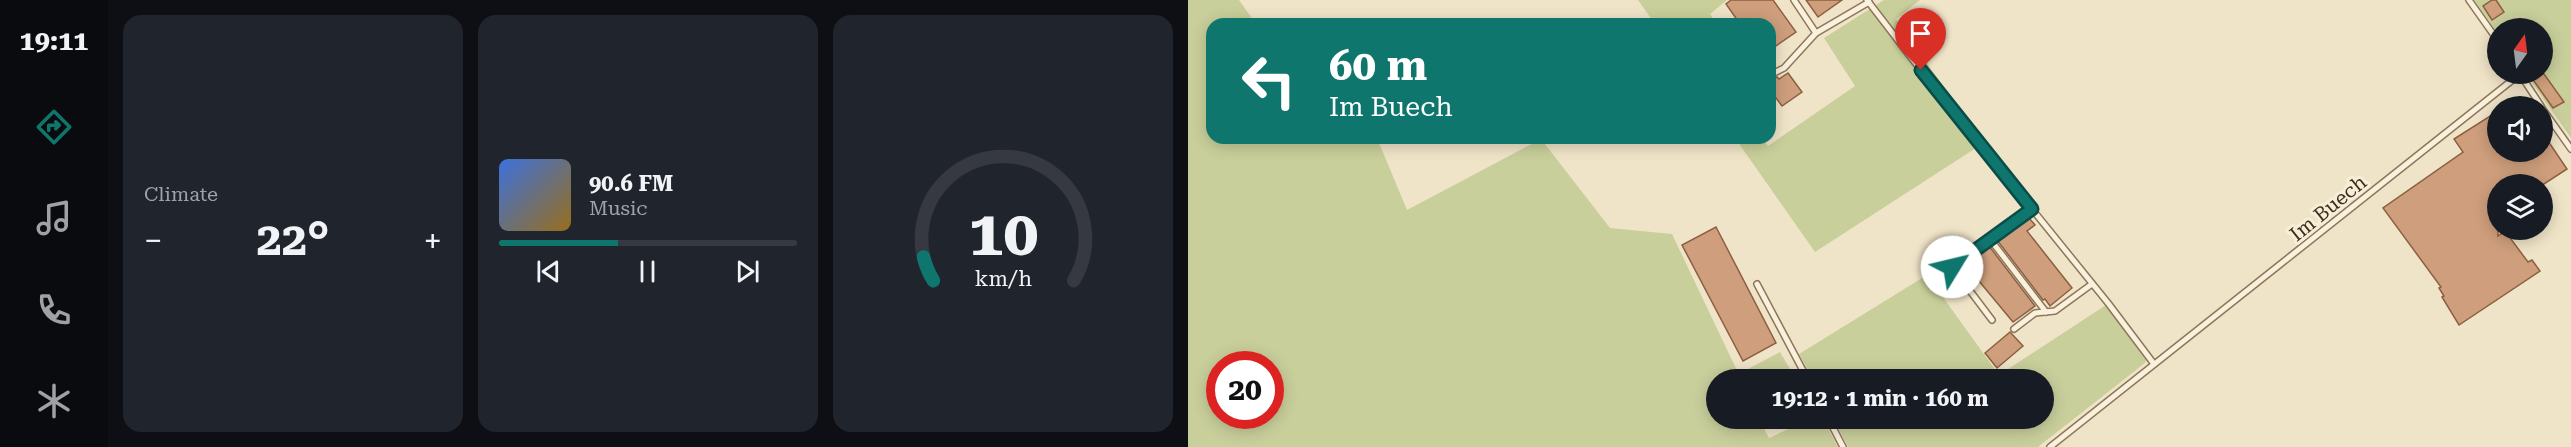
<!DOCTYPE html>
<html lang="en">
<head>
<meta charset="utf-8">
<style>
	body { margin:0; font-family:"Roboto Serif",serif; background:#20242c; color:#f1f3f6; height:100vh; display:flex; flex-direction:column; font-size:22px; white-space:nowrap }
	* { box-sizing:border-box; margin:0 }
	p { font-size:20px; color:#9ea1a6 }
	.icon { flex:none; width:33px; height:33px; fill:none; stroke:currentColor; stroke-width:2; stroke-linecap:round; stroke-linejoin:round }
	.map { position:relative; flex:1; overflow:hidden }
	.sheet { display:flex; flex-direction:column; gap:15px; padding:15px; background:#0d0f14; width:1080px }
	.sheet>* { flex:none }
	.hud { position:absolute; left:18px; top:18px; width:570px; height:126px; border-radius:18px; box-shadow:0 3px 15px #0003; background:#0f766e; color:#fff; overflow:hidden }
	.needle { width:39px; rotate:14deg }
	.buttons { position:absolute; left:1299px; top:18px; display:grid; gap:12px }
	.buttons a { display:grid; place-items:center; width:66px; height:66px; border-radius:50%; background:#171b24; box-shadow:0 3px 15px #0003; font-size:30px }
	.speed { position:absolute; left:18px; top:351px; display:flex; gap:12px; font-size:30px; font-weight:700; text-align:center }
	.speed>* { display:grid; place-content:center; width:78px; height:78px; border-radius:50%; background:#171b24; box-shadow:0 3px 15px #0003; line-height:1 }
	.speed .limit { border:9px solid #d22; background:#fff; color:#111 }
	.pin { position:absolute; display:grid; place-items:center; width:51px; height:51px; color:#fff; margin:-62px -26px; border-radius:50% 50% 50% 0; rotate:-45deg; box-shadow:0 0 6px #0007 }
	.pin .icon { rotate:45deg }
	.me { position:absolute; width:66px; margin:-33px; rotate:54deg; stroke-linejoin:round; filter:drop-shadow(0 0 4px #0008) }
	.turn { display:flex; align-items:center; gap:21px; height:126px; padding:0 24px; font-size:27px }
	.turn .icon { width:78px; height:78px; stroke-width:2.5 }
	.turn b { display:block; font-size:42px; line-height:51px }
	.big { font-size:45px; font-weight:700; line-height:1.1 }
	.sheet .widget { flex:1; display:flex; flex-direction:column; justify-content:center; gap:9px; min-width:0; padding:0 21px; border-radius:18px; background:#20242c }
	.sheet .dial { align-items:center; gap:0 }
	.dial svg { height:156px; overflow:visible; fill:none; stroke:#363941; stroke-width:7; stroke-linecap:round; text-anchor:middle }
	.dial text { fill:#f1f3f6; stroke:none }
	.song { display:flex; align-items:center; gap:18px }
	.cover { width:72px; height:72px; border-radius:9px; background:linear-gradient(135deg,hsl(220 70% 55%),hsl(40 70% 35%)) }
	.played { height:6px; border-radius:3px; background:linear-gradient(90deg,#0f766e 40%,#363941 40%) }
	.keys { display:flex; justify-content:space-around; direction:ltr }
	.heat { display:flex; justify-content:space-between; align-items:center; font-size:33px; direction:ltr }
	.sheet .tiles { flex:1; display:grid; gap:15px; grid-template-columns:repeat(3,1fr) }
	.trip { position:absolute; left:518px; top:369px; width:348px; height:60px; border-radius:30px; background:#171b24; box-shadow:0 3px 15px #0003; font-weight:700; line-height:60px; text-align:center }
	main { display:flex; flex:1; min-height:0 }
	.tabs { display:flex; flex-direction:column; width:108px; justify-content:space-around; align-items:center; background:#090b0e; color:#9ea1a6 }
	.tabs .icon { width:42px; height:42px }
	.tabs .on { color:#0f766e }
	.tabs b { font-size:27px; color:#f1f3f6 }
	.map>svg:first-child { display:block }
</style>
</head>
<body>
<main>
<nav class="tabs">
<b>19:11</b>
<svg class="icon on" aria-label="directions" viewBox="0 0 24 24"><path d="M12 3l9 9-9 9-9-9zM9 14v-3h6M13 9l2 2-2 2"/></svg>
<svg class="icon" aria-label="music" viewBox="0 0 24 24"><path d="M9 18V5l10-2v13"/><circle cx="6" cy="18" r="3"/><circle cx="16" cy="16" r="3"/></svg>
<svg class="icon" aria-label="phone" viewBox="0 0 24 24"><path d="M5 4h4l2 5-3 2q2 4 5 5l2-3 5 2v4C11 20 4 13 5 4z"/></svg>
<svg class="icon" aria-label="climate" viewBox="0 0 24 24"><path d="M12 3v18M4 7l16 10M4 17L20 7"/></svg>
</nav>
<section class="sheet">
<div class="tiles">
<div class="widget"><p>Climate</p>
<div class="heat"><a>−</a><b class="big">22°</b><a>+</a></div>
</div>
<div class="widget">
<div class="song"><i class="cover"></i><div><b>90.6 FM</b><p>Music</p></div></div>
<div class="played"></div>
<div class="keys"><svg class="icon" aria-label="previous" viewBox="0 0 24 24"><path d="M18 5L8 12l10 7zM5 5v14"/></svg><svg class="icon" aria-label="pause" viewBox="0 0 24 24"><path d="M8 5v14M16 5v14"/></svg><svg class="icon" aria-label="next" viewBox="0 0 24 24"><path d="M6 5l10 7-10 7zM19 5v14"/></svg></div>
</div>
<div class="widget dial"><svg viewBox="0 0 100 80">
<path d="M14 69A42 42 0 1 1 86 69"/>
<path d="M14 69A42 42 0 0 1 9 57" stroke="#0f766e"/>
<text x="50" y="56" font-size="32" font-weight="700">10</text>
<text x="50" y="72" font-size="11">km/h</text>
</svg></div>
</div>
</section>
<div class="map">
<svg width="1383" height="447" viewBox="0 0 1383 447">
	<rect width="100%" height="100%" fill="#f0e4c8"/>
	<!-- green -->
	<g fill="#c9cf9b" fill-rule="evenodd">
		<path d="M0,0H51L68,24H24V138H189L219,210L353,139L422,228L484,234L553,379L528,380V418L571,419L581,438L622,419H635L650,447H0ZM32,364H82V416H32Z"/>
		<polygon points="450,0 539,0 522,14 529,24 467,24"/>
		<polygon points="696,0 732,0 708,19 790,135 788,148 627,252 547,138 574,138 580,146 667,86 636,38"/>
		<polygon points="1286,0 1383,0 1383,138 1338,74 1354,74 1354,28 1310,28 1309,32"/>
		<polygon points="739,275 811,375 918,305 959,358 957,363 850,447 660,447 645,419 855,418 855,380 625,379 611,354"/>
		<polygon points="592,352 608,379 563,379 558,370"/>
	</g>
	<!-- building -->
	<g fill="#cf9f7d" stroke="#8d5f41" stroke-width="1.5">
		<polygon points="543,0 585,0 608,32 582,50 582,24 552,24 538,4"/>
		<polygon points="618,0 654,0 630,17"/>
		<polygon points="1304,0 1308,0 1316,12 1304,20 1295,6"/>
		<polygon points="600,73 614,92 594,106 582,90 582,80 589,77 591,79"/>
		<polygon points="1341,74 1356,74 1376,102 1365,108"/>
		<polygon points="1310,111 1310,152 1354,152 1354,132 1379,169 1356,184 1310,184 1310,236 1317,231 1340,262 1344,260 1352,271 1271,325 1254,297 1256,296 1251,288 1253,287 1195,208 1275,152 1266,139"/>
		<polygon points="841,218 847,225 839,231 884,288 862,306 857,299 855,300 809,240"/>
		<polygon points="528,227 588,343 555,361 494,245"/>
		<polygon points="801,246 847,306 825,322 781,269 790,262 786,257"/>
		<polygon points="822,332 835,346 809,368 797,353"/>
	</g>
	<g fill="none" stroke-linecap="round" stroke-linejoin="round">
		<defs>
			<g id="service">
				<polyline points="606,0 628,33 681,2"/>
				<polyline points="679,0 759,104 920,303 966,364"/>
				<polyline points="1281,0 1310,41"/>
				<polyline points="1332,74 1353,106"/>
				<polyline points="582,75 596,68 628,33"/>
				<polyline points="1354,108 1383,149"/>
				<polyline points="802,239 858,312"/>
				<polyline points="569,284 620,380"/>
				<polyline points="804,320 764,267 844,209"/>
				<polyline points="826,329 847,313 867,311 904,284"/>
				<polyline points="640,418 655,447"/>
				<polyline points="862,447 1332,74"/>
			</g>
		</defs>
		<!-- service casing -->
		<use href="#service" stroke="#8d765c" stroke-width="8"/>
		<!-- service -->
		<use href="#service" stroke="#faf1dc" stroke-width="5"/>
	</g>
	<g fill="none" stroke-linecap="round" stroke-linejoin="round">
		<defs>
			<polyline id="route" points="733,70 844,209 764,267"/>
		</defs>
		<!-- route casing -->
		<use href="#route" stroke="#0a4d48" stroke-width="15"/>
		<!-- route -->
		<use href="#route" stroke="#0f766e" stroke-width="10"/>
	</g>
	<g text-anchor="middle" stroke-width="6" stroke-linejoin="round" paint-order="stroke">
		<!-- street labels -->
		<g font-size="20" fill="#3d2e20" stroke="#f7eed8">
			<text transform="translate(1140 208) rotate(-39)" y="7">Im Buech</text>
		</g>
	</g>
</svg>
<div class="buttons">
<a><svg class="needle" viewBox="-14 -14 28 28"><path d="M0-13l5 13h-10z" fill="#e53935"/><path d="M0 13l5-13h-10z" fill="#9ea1a6"/></svg></a>
<a><svg class="icon" aria-label="sound" viewBox="0 0 24 24"><path d="M4 9h4l5-4v14l-5-4H4zM17 9q2 3 0 6"/></svg></a>
<a><svg class="icon" aria-label="layers" viewBox="0 0 24 24"><path d="M12 4l9 5-9 5-9-5zM3 14l9 5 9-5"/></svg></a>
</div>
<div class="speed"><div class="limit">20</div></div>
<div class="pin" style="left:733px;top:70px;background:#d93025"><svg class="icon" aria-label="arrive" viewBox="0 0 24 24"><path d="M6 21V4h12l-3 4 3 4H6"/></svg></div>
<svg class="me" style="left:764px;top:267px" viewBox="-20 -20 40 40"><circle r="19" fill="#fff"/><path d="M0-13L10 11 0 6-10 11z" fill="#0f766e"/></svg>
<div class="trip">19:12 · 1 min · 160 m</div>
<div class="hud">
<div class="turn"><svg class="icon" aria-label="left" viewBox="0 0 24 24"><path d="M17 20v-9H6M10 6l-5 5 5 5"/></svg><div><b>60 m</b>Im Buech</div></div>
</div>
</div>
</main>
</body>
</html>
